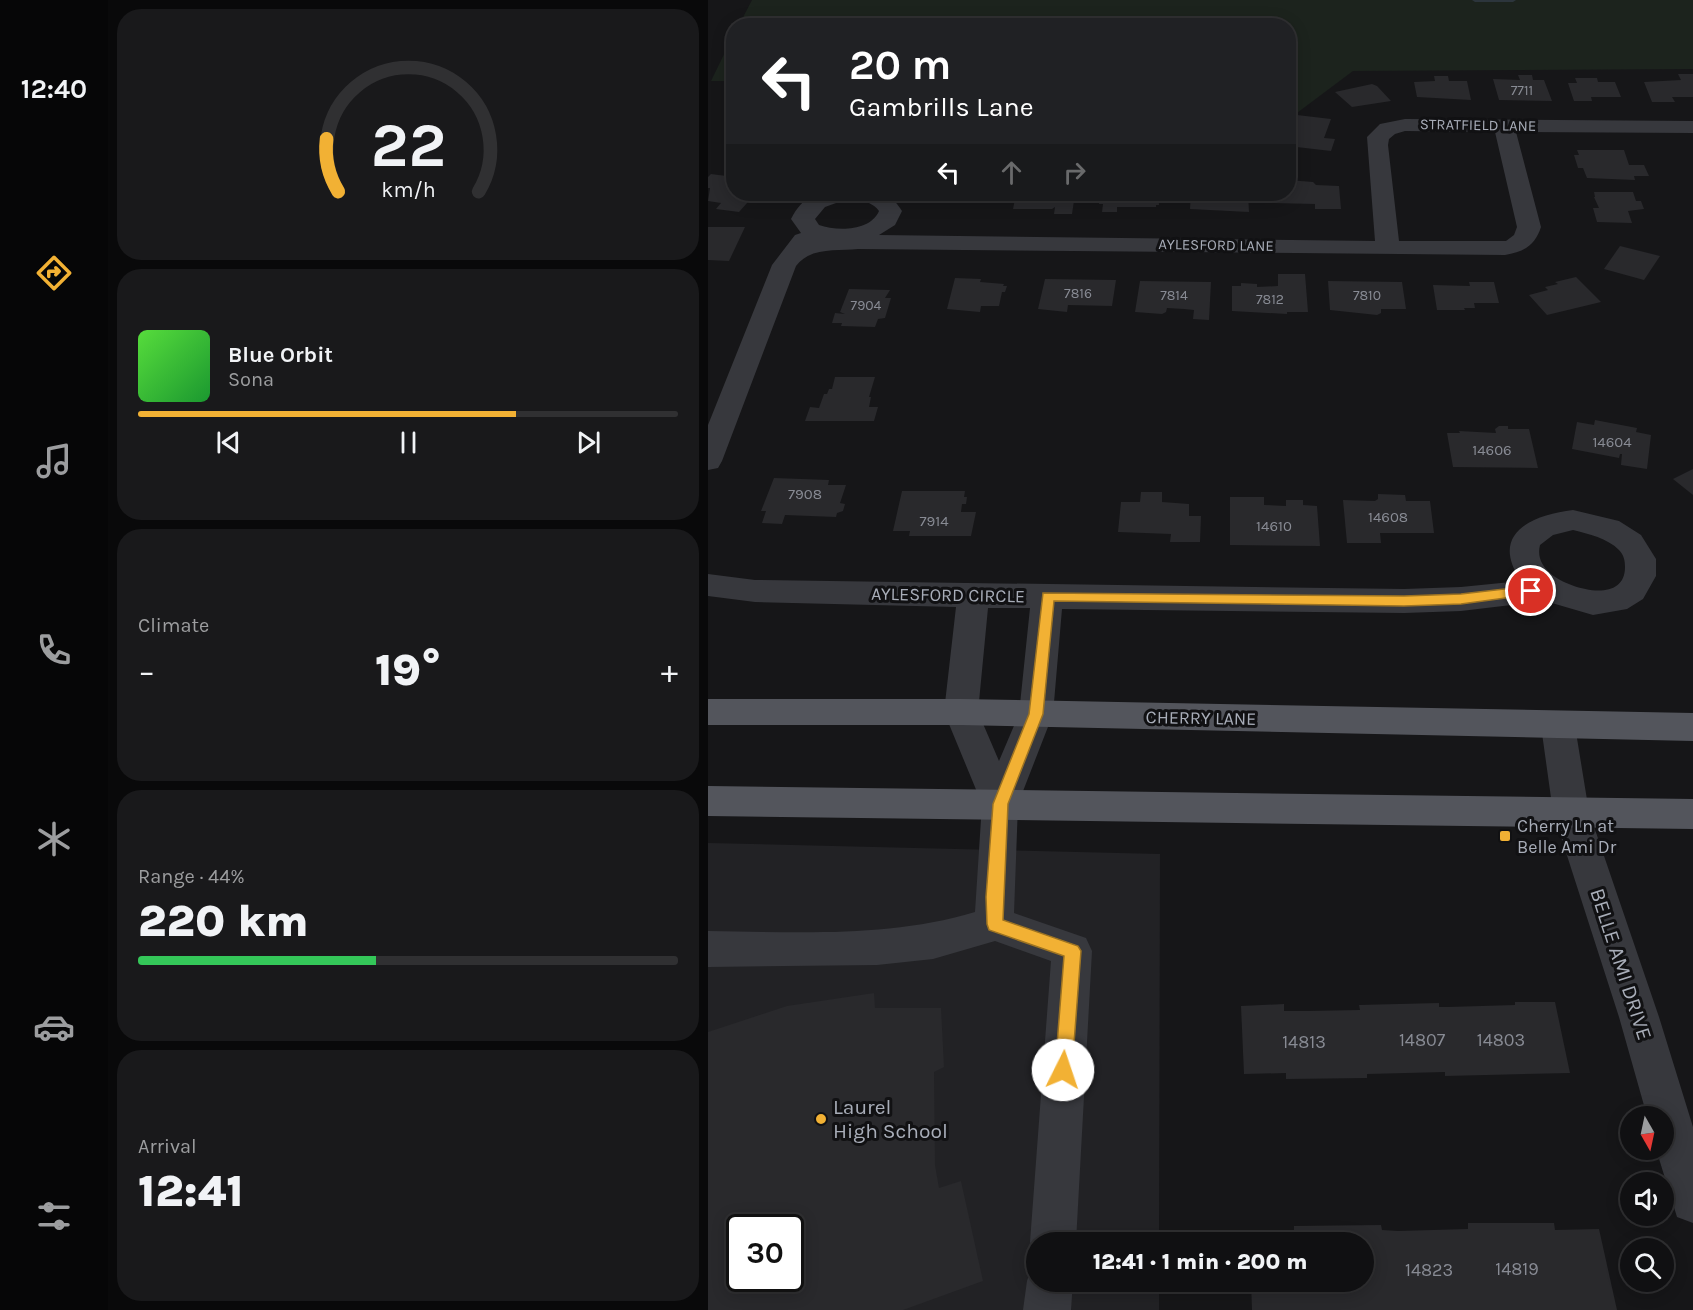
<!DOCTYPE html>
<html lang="en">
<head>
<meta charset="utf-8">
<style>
	body { margin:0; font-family:Karla,sans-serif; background:#19191b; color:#f1f3f6; height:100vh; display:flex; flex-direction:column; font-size:22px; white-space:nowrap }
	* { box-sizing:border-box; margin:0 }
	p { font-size:20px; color:#9c9d9f }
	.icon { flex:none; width:33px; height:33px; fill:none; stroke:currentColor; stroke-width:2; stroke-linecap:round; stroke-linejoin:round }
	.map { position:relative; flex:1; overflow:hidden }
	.side { display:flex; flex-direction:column; gap:9px; padding:9px; background:#09090a; width:600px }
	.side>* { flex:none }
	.hud { position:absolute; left:18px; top:18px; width:570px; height:183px; border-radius:24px; box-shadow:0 3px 15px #0003,0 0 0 2px #303032; background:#202124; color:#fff; overflow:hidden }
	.needle { width:39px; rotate:171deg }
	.fabs { position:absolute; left:912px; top:1106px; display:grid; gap:12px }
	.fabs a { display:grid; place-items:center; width:54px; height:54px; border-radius:50%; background:#101012; box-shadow:0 3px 15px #0003,0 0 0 2px #303032; font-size:30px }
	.speed { position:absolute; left:18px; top:1214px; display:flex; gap:12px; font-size:30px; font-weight:700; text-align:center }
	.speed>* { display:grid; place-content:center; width:78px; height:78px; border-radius:50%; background:#101012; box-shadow:0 3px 15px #0003,0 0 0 2px #303032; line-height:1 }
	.speed .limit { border:3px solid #111; border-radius:9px; background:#fff; color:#111 }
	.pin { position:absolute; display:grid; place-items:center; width:51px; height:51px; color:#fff; margin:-26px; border:3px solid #fff; border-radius:50%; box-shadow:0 2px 6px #0007 }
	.me { position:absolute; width:66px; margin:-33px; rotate:4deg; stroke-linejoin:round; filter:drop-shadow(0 0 4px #0008) }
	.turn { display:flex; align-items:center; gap:21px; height:126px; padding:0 24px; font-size:27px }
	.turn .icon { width:78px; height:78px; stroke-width:2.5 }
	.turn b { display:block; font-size:42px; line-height:51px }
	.lanes { display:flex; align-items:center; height:57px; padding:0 24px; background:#0003; justify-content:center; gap:30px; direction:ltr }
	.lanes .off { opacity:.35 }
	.big { font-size:45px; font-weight:800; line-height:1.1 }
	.side .card { flex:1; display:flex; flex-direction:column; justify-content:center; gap:9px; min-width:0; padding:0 21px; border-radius:24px; background:#19191b }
	.side .dial { align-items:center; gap:0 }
	.dial svg { height:156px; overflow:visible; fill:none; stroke:#303032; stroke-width:7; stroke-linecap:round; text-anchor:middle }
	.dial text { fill:#f1f3f6; stroke:none }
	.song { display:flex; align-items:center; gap:18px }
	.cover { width:72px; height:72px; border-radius:9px; background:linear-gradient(135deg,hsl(110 70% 55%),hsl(130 70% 35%)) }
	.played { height:6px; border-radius:3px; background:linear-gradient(90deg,#f2b134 70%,#303032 70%) }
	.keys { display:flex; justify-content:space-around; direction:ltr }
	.heat { display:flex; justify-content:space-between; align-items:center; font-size:33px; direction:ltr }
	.charge { height:9px; border-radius:4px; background:linear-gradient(90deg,#34c759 44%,#303032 0) }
	.trip { position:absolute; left:318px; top:1232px; width:348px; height:60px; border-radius:30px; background:#101012; box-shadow:0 3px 15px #0003,0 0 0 2px #303032; font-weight:800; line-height:60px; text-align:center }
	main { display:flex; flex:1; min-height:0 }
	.menu { display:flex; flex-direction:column; width:108px; justify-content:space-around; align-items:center; background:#060607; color:#9c9d9f }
	.menu .icon { width:42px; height:42px }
	.menu .active { color:#f2b134 }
	.menu b { font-size:27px; color:#f1f3f6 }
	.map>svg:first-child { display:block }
</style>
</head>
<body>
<main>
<nav class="menu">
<b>12:40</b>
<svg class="icon active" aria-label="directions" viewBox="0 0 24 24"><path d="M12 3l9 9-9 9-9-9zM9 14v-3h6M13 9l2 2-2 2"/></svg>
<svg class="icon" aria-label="music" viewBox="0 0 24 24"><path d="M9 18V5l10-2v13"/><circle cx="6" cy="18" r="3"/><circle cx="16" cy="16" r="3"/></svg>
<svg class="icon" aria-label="phone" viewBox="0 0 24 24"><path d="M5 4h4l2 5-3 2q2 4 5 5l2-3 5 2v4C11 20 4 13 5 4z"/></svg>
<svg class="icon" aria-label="climate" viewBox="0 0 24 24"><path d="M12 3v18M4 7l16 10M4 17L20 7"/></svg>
<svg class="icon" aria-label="car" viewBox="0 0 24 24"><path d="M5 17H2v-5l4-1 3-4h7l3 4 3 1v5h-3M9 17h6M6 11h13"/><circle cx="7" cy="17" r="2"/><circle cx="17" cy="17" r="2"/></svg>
<svg class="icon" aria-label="filters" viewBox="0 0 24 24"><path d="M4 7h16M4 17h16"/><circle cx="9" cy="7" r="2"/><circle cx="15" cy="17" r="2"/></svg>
</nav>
<section class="side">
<div class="card dial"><svg viewBox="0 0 100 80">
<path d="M14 69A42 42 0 1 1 86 69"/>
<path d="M14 69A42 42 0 0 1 8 42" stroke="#f2b134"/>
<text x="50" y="56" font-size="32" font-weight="700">22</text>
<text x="50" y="72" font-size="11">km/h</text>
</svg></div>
<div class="card">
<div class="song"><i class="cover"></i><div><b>Blue Orbit</b><p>Sona</p></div></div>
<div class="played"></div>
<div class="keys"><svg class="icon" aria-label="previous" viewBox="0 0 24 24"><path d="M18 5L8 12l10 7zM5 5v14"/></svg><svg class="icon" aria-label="pause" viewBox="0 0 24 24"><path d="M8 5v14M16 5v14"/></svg><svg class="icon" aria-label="next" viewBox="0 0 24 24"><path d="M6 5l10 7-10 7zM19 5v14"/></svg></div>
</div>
<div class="card"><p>Climate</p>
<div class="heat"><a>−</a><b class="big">19°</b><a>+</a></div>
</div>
<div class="card"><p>Range · 44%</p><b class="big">220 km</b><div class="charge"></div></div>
<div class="card"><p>Arrival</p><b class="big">12:41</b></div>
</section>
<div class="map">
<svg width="985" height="1310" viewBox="0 0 985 1310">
	<rect width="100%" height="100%" fill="#161618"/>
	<!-- built -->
	<path fill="#222225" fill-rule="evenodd" d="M0,843L452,854L451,1242H328V1281H451V1310H0ZM32,1227H82V1278H32Z"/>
	<!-- green -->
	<g fill="#1c231d">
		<polygon points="44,0 985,0 985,69 645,71 581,119 580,26 31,25"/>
		<polygon points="25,36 25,81 3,81"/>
	</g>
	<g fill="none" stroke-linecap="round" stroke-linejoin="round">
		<!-- stream -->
		<polygon fill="#2c353c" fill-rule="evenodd" points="764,0 808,0 805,2 767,2"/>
	</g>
	<!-- building -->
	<g fill="#29292c" fill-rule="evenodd">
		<polygon points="970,74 985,74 985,97 964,97 967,102 944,102 936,82 973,80"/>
		<polygon points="810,75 824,75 825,80 836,80 844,101 791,100 785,79 812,80"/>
		<polygon points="726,76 740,76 741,81 759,81 763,100 709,97 706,82 727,81"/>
		<polygon points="867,78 889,78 890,82 907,82 913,97 883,97 884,101 866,101 860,83 869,83"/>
		<polygon points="664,84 669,86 683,101 644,107 627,92"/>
		<polygon points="589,115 623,119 616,138 627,139 623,151 580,146 583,135 580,133 580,123 586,124"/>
		<polygon points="869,150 916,150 921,165 936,165 941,176 926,176 927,180 879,178 875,168 870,168 866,155 871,155"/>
		<polygon points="3,174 26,177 26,194 47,194 31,212 8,209 13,203 0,201 2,188 0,188 0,177"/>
		<polygon points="580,180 605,182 608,185 631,186 633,209 607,209 607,204 565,203 565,194 580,194"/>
		<polygon points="886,192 925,192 928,201 933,201 936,209 920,211 924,223 889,222 885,208 891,208 886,197 887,197"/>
		<polygon points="308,194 367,194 364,214 346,214 347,207 344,209 305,209"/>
		<polygon points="392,194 450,194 451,205 448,205 448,207 409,207 409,212 394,212 395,204 391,204"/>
		<polygon points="483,194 540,194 541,212 482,209"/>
		<polygon points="0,227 37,227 21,261 0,260"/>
		<polygon points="912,246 952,256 936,280 896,269"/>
		<polygon points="570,274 597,274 600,312 579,312 579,314 524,311 524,286 533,286 533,283 549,284 549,287 570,286"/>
		<polygon points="868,277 893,302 839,315 821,295 840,290 837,287 850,284 847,282"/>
		<polygon points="247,278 273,279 272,282 296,284 295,286 299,286 297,292 294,292 291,306 273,306 272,312 239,309"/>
		<polygon points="337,279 408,280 404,306 360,305 359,312 330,309"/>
		<polygon points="432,281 503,282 501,320 485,319 486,310 476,309 459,308 458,312 454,314 427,312"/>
		<polygon points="620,281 694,282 698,309 673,309 673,313 669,315 622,310"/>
		<polygon points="761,282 786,282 791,303 766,303 767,308 756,308 757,310 729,310 725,285 762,286"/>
		<polygon points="141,289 182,290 177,298 183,298 177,318 170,319 167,327 133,326 134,323 124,323 127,313 137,314 132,312"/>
		<polygon points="127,377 167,377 161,397 163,397 161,407 170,407 166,421 97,421 102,407 111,408 116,394 119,394 121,389 124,389"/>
		<polygon points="887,420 929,428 928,432 943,435 939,469 913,465 914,454 912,454 911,458 864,449 869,422 886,425"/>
		<polygon points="791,426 800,426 800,429 821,429 830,468 745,467 739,433 752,433 751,431 788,433 787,429"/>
		<polygon points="985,469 985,495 965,479"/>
		<polygon points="66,478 121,480 120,485 138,485 132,503 137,504 135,511 129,513 128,517 77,515 74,524 54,523 58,511 53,511"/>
		<polygon points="194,491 257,491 256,497 259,497 258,504 254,504 253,512 268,512 263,536 201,536 202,531 185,531"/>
		<polygon points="433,492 454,492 454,502 481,504 481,516 493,516 492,542 462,542 463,534 410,532 413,502 432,502"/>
		<polygon points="670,494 697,495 698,501 722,501 726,533 672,533 673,543 639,543 635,500 667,501 670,499"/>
		<polygon points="522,497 556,497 556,505 578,506 578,500 595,500 595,505 609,506 612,546 522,545"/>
		<path d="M166,993L167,1008H233L236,1067L226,1072L227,1165L231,1188L253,1181L275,1281L195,1310H0V1032L79,1006ZM32,1227H82V1278H32Z"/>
		<polygon points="807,1002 847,1002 862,1073 737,1076 737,1072 659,1074 659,1078 578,1079 578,1073 536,1074 533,1006 576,1004 576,1011 599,1011 652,1010 651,1005 731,1003 731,1007 740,1007 807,1005"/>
		<polygon points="760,1223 846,1223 847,1230 891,1229 909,1310 544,1310 543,1281 656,1281 656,1242 542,1242 541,1233 586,1233 586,1226 673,1225 674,1230 690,1231 760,1229"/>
	</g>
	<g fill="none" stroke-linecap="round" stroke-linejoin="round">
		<!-- minor -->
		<g fill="#37383d" fill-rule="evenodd">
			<path d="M697,119L985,121V133L808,132L833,227C827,246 815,252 797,255L150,249C129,251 102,247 88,266L14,461L10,468L0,470V425L64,265L87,235L93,233L83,219C98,190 113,194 142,194L139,199L117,207L107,219L111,225C128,231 162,232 171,211C166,203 154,202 150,194C173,194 181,190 194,211L187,225L171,235L667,241L659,137L672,124ZM697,131L787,132L809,227L806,235L798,241H691L680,145L681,139L687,134Z"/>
			<path d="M865,510L911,521L933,535L948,559V576L935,599L919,609L885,615L837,601L753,611L696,613L354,609L345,714L310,804L306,913L378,938L384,951L368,1242H328V1257L322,1242L343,961L287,941L225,959L169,965L0,967V931C89,932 181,938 267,912L274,804L236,712L248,607L47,602L0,596V574L47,580L696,589L753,587L813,581C781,534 823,515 865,510ZM865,530C881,534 899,538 911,550C916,555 917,561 917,567C917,605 861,589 843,574C834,566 829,557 832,545L845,535ZM280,608H322L311,714L291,761L270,712Z"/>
			<polygon points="850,712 862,716 867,726 881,812 951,1017 985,1127 985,1223 969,1217 948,1149 956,1149 956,1116 939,1116 911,1017 845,812 833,726 838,716"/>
			<polygon points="328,1263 328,1281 365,1281 363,1310 315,1310 319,1281 325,1264"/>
		</g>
		<!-- major -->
		<g fill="#53555c" fill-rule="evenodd">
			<polygon points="0,699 253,699 985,713 985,741 253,725 0,725"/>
			<polygon points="0,786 985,799 985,829 0,816"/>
		</g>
	</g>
	<!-- route -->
	<polygon fill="#f2b134" stroke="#9d7322" stroke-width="1.5" points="823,586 829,591 827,594 753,604 696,606 346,601 335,714 300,804 295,920 370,946 373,951 364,1070 362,1076 355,1079 349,1076 347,1070 356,956 281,930 279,924 278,897 285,804 321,714 335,593 696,596 753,594"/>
	<!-- markers -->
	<g fill="#f2b134" stroke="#111113" stroke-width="2">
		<rect x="791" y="830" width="12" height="12" rx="3"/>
		<circle cx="113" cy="1119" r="6"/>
	</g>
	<g text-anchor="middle" stroke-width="6" stroke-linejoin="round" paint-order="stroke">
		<!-- far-number labels -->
		<g font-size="14" fill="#888b94">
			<text x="814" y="95">7711</text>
			<text x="370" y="298">7816</text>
			<text x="466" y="300">7814</text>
			<text x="659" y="300">7810</text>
			<text x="562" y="304">7812</text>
			<text x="158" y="310">7904</text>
		</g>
		<!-- far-street labels -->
		<g font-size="15" fill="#a8adb8" stroke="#111113">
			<text transform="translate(770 125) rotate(1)" y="5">STRATFIELD LANE</text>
			<text transform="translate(508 245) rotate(1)" y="5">AYLESFORD LANE</text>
		</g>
		<!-- number labels -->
		<g font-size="15" fill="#888b94">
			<text x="904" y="447">14604</text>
			<text x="784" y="455">14606</text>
			<text x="97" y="499">7908</text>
			<text x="680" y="522">14608</text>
			<text x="226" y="526">7914</text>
			<text x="566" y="531">14610</text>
		</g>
		<!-- street labels -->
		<g font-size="18" fill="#a8adb8" stroke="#111113">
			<text transform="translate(240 595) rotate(1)" y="6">AYLESFORD CIRCLE</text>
			<text transform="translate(493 718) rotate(1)" y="6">CHERRY LANE</text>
		</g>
		<!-- poi labels -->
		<g font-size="18" fill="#a8adb8" stroke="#111113" text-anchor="start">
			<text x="809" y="832">Cherry Ln at<tspan x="809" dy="21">Belle Ami Dr</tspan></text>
		</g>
		<!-- near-number labels -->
		<g font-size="18" fill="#888b94">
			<text x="714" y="1046">14807</text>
			<text x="793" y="1046">14803</text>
			<text x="596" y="1048">14813</text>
			<text x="809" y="1275">14819</text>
			<text x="721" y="1276">14823</text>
		</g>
		<!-- near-street labels -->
		<g font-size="21" fill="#a8adb8" stroke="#111113">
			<text transform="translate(913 964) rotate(72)" y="7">BELLE AMI DRIVE</text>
		</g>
		<!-- near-poi labels -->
		<g font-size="21" fill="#a8adb8" stroke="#111113" text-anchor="start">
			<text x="125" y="1114">Laurel<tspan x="125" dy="24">High School</tspan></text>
		</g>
	</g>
</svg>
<div class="fabs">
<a><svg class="needle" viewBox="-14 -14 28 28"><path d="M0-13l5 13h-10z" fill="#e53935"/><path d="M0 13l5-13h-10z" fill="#9c9d9f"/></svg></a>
<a><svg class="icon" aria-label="sound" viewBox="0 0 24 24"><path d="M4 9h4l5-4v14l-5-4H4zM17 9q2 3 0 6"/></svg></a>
<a><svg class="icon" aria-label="search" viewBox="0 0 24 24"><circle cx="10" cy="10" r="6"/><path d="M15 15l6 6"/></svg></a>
</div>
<div class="speed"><div class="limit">30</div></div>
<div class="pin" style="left:823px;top:591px;background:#d93025"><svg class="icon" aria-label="arrive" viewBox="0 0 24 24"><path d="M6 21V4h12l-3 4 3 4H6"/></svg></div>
<svg class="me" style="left:355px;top:1070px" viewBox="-20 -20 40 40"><circle r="19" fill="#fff"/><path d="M0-13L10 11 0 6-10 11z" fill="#f2b134"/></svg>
<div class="trip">12:41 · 1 min · 200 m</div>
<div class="hud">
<div class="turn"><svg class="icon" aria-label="left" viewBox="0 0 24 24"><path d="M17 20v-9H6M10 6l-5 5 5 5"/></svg><div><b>20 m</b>Gambrills Lane</div></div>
<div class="lanes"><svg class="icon" aria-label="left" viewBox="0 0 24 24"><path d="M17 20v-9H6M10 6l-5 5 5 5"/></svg><svg class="icon off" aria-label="ahead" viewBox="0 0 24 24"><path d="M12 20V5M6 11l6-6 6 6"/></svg><svg class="icon off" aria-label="right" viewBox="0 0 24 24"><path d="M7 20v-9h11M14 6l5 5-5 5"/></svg></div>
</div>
</div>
</main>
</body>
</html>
